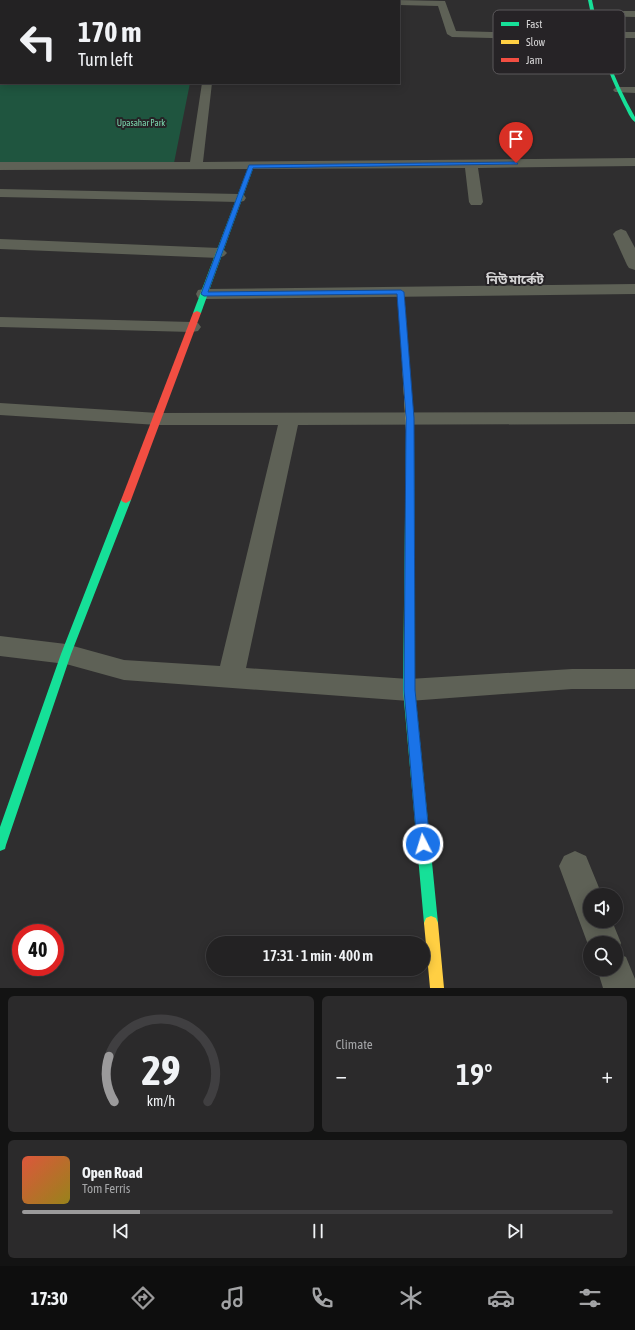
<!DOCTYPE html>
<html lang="en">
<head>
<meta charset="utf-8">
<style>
	body { margin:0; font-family:"Asap Condensed","Noto Sans Bengali",sans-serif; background:#2b2a2b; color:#f1f3f6; height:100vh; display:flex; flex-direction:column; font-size:15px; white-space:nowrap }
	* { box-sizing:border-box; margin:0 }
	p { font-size:13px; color:#a3a4a6 }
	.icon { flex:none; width:22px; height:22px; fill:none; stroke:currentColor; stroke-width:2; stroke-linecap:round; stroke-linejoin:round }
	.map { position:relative; height:988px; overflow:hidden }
	.details { display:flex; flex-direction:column; gap:8px; padding:8px; background:#131313; flex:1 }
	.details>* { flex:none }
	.banner { position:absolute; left:0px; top:0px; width:400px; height:84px; box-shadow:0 2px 10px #0003,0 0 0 1px #403f41; background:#232223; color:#f1f3f6; overflow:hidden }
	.tools { position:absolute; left:583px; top:888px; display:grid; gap:8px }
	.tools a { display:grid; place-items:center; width:40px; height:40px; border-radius:50%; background:#232223; box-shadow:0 2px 10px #0003,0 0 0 1px #403f41; font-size:20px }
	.speed { position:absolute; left:12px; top:924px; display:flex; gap:8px; font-size:20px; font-weight:700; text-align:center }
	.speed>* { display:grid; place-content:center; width:52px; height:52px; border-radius:50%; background:#232223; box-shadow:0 2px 10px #0003,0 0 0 1px #403f41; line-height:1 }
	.speed .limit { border:6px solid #d22; background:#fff; color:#111 }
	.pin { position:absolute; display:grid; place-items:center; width:34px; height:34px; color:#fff; margin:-41px -17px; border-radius:50% 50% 50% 0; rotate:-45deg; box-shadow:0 0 4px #0007 }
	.pin .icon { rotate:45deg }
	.me { position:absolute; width:44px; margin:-22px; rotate:355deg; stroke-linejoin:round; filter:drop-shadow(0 0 3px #0008) }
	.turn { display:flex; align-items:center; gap:14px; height:84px; padding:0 12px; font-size:18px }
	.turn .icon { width:52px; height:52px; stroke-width:2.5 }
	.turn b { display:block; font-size:28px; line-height:34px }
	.big { font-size:30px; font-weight:600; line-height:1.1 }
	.details .tile { flex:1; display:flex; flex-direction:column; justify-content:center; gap:6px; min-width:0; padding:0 14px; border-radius:6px; background:#2b2a2b }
	.details .dial { align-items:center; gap:0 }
	.dial svg { height:104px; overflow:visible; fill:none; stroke:#403f41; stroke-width:7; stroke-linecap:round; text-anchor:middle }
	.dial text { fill:#f1f3f6; stroke:none }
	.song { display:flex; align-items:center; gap:12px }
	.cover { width:48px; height:48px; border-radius:6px; background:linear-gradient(135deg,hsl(10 70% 55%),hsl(50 70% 35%)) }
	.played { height:4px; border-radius:2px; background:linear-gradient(90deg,#9b9a9b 20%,#403f41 20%) }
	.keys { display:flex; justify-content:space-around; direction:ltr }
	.heat { display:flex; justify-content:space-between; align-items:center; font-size:22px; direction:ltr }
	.details .tiles { flex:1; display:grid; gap:8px; grid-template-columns:1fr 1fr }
	.tile:last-child { grid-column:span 2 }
	.trip { position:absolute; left:206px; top:936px; width:224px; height:40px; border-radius:20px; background:#232223; box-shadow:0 2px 10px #0003,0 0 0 1px #403f41; font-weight:600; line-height:40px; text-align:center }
	.dock { display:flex; height:64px; justify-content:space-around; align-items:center; background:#0e0e0e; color:#a3a4a6 }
	.dock .icon { width:28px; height:28px }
	.dock .current { color:#9b9a9b }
	.dock b { font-size:18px; color:#f1f3f6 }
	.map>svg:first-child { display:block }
</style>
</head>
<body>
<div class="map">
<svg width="635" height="988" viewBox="0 0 635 988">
	<rect width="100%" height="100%" fill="#2f2e2f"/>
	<!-- green -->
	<polygon fill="#1f553f" points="0,0 206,0 1,1 1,83 190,83 174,163 0,162"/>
	<!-- water -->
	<polygon fill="#16526a" points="0,0 171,0 1,1 0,38"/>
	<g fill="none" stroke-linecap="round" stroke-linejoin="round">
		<!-- street -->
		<g fill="#5e6156" fill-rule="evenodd">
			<rect x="213" y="0" width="8" height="1"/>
			<polygon points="396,0 445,1 456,31 593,35 598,32 635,32 635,38 604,38 599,41 452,37 447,34 438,6 399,5 399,1"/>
			<polygon points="592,11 635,11 635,17 589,16 589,12"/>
			<polygon points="202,83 212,83 203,162 635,158 635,166 478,168 483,202 481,205 471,205 469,202 465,168 0,170 0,162 190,162"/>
			<polygon points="619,87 635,87 635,93 615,92 613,90 615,88"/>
			<polygon points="0,189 239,194 244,195 246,198 244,201 239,202 0,197"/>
			<polygon points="621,229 626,231 635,248 635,270 629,268 627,265 613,234 616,231"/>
			<polygon points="0,239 219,248 224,250 227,253 224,256 219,258 0,249"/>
			<polygon points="635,284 635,294 204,299 198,298 196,294 198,290 204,289"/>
			<polygon points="0,317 192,322 198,323 201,327 198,331 192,332 0,327"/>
			<polygon points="0,403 158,413 635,412 635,424 298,425 246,668 409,679 572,669 635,669 635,689 572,689 409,701 124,680 66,664 0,656 0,636 66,644 124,660 220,666 278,425 158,425 0,415"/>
			<polygon points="575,851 586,856 602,895 590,895 590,921 612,921 621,943 617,953 626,957 635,979 635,988 603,988 597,969 616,969 616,943 590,943 590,950 559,866 564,856"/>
		</g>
		<!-- fast -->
		<g fill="#16e098" fill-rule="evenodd">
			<path d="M588,0H592C600,42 614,80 635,117V122C630,119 627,110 624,105C607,71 595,37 588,0Z"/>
			<polygon points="249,165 254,166 201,313 199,314 195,314 193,313"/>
			<polygon points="407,429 410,429 414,431 415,690 438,923 436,928 431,930 426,928 424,923 403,690 406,431"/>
			<polygon points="126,497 131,500 71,654 6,845 5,849 0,851 0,827 61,654 121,500"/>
		</g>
		<!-- slow -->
		<g fill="#ffcf43" fill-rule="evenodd">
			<polygon points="401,290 404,292 414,431 410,433 406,431 398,292"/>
			<polygon points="431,916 436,918 438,923 444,988 430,988 424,923 426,918"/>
		</g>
		<!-- jam -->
		<polygon fill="#f24e42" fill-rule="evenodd" points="197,311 201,313 131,500 126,503 123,502 121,500 193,313"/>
	</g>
	<!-- route -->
	<polygon fill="#1a73e8" stroke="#114b97" points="516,162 518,164 253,168 208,292 401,290 404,292 414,418 415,690 430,844 428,848 423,849 419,848 417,844 404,690 406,418 397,294 204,296 201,294 249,165"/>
	<g text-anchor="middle" stroke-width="4" stroke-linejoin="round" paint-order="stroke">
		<!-- far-park labels -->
		<g font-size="9" fill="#7cd8af" stroke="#262326">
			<text x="141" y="126">Upasahar Park</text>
		</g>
		<!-- far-district labels -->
		<g font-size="13" font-weight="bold" fill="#d5d4d5" stroke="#262326">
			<text x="515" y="284">নিউ মার্কেট</text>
		</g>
	</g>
	<!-- legend -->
	<rect x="493" y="10" width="132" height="64" rx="6" fill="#262326" stroke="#5b585b" stroke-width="1"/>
	<rect x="501" y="22" width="18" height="4" fill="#16e098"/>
	<rect x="501" y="40" width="18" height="4" fill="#ffcf43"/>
	<rect x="501" y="58" width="18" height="4" fill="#f24e42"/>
	<g font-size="11" fill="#d5d4d5">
		<text x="526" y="28">Fast</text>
		<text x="526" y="46">Slow</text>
		<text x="526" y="64">Jam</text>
	</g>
</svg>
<div class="tools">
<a><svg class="icon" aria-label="sound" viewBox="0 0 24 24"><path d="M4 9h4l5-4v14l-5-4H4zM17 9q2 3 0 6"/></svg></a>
<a><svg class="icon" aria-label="search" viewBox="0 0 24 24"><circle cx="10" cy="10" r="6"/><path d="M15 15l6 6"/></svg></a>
</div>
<div class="speed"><div class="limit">40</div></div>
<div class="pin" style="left:516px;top:163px;background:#d93025"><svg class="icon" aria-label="arrive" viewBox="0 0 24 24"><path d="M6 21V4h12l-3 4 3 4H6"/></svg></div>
<svg class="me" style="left:423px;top:844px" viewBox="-20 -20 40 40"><circle r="17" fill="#1a73e8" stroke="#fff" stroke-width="3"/><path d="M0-11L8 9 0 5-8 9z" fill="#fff"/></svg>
<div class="trip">17:31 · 1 min · 400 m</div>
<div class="banner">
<div class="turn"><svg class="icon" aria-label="left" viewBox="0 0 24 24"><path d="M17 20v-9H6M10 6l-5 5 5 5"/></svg><div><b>170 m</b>Turn left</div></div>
</div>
</div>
<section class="details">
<div class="tiles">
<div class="tile dial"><svg viewBox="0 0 100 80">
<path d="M14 69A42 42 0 1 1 86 69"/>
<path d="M14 69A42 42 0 0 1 10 34" stroke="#9b9a9b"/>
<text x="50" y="56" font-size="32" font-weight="700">29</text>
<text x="50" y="72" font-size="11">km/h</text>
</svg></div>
<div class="tile"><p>Climate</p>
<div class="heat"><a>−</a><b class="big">19°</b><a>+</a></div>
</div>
<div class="tile">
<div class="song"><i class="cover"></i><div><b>Open Road</b><p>Tom Ferris</p></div></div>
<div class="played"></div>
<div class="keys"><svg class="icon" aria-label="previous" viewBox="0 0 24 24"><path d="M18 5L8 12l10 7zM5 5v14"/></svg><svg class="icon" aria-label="pause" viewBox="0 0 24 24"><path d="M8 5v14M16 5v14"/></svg><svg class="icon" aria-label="next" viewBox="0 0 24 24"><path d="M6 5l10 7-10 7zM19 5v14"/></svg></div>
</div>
</div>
</section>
<nav class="dock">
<b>17:30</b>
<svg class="icon current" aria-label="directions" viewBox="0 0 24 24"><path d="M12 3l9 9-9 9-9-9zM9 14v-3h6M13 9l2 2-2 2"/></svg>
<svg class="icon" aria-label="music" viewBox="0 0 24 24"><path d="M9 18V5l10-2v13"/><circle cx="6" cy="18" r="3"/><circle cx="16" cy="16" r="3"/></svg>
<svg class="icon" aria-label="phone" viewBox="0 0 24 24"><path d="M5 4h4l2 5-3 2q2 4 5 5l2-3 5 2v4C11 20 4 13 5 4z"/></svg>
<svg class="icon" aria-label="climate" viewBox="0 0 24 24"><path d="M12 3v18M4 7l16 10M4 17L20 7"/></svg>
<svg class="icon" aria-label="car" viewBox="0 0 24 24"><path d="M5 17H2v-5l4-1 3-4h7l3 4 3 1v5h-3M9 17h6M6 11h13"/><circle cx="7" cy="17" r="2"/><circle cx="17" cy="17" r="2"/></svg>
<svg class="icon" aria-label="filters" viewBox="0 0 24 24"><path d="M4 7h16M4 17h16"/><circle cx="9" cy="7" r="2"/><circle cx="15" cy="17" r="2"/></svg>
</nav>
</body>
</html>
